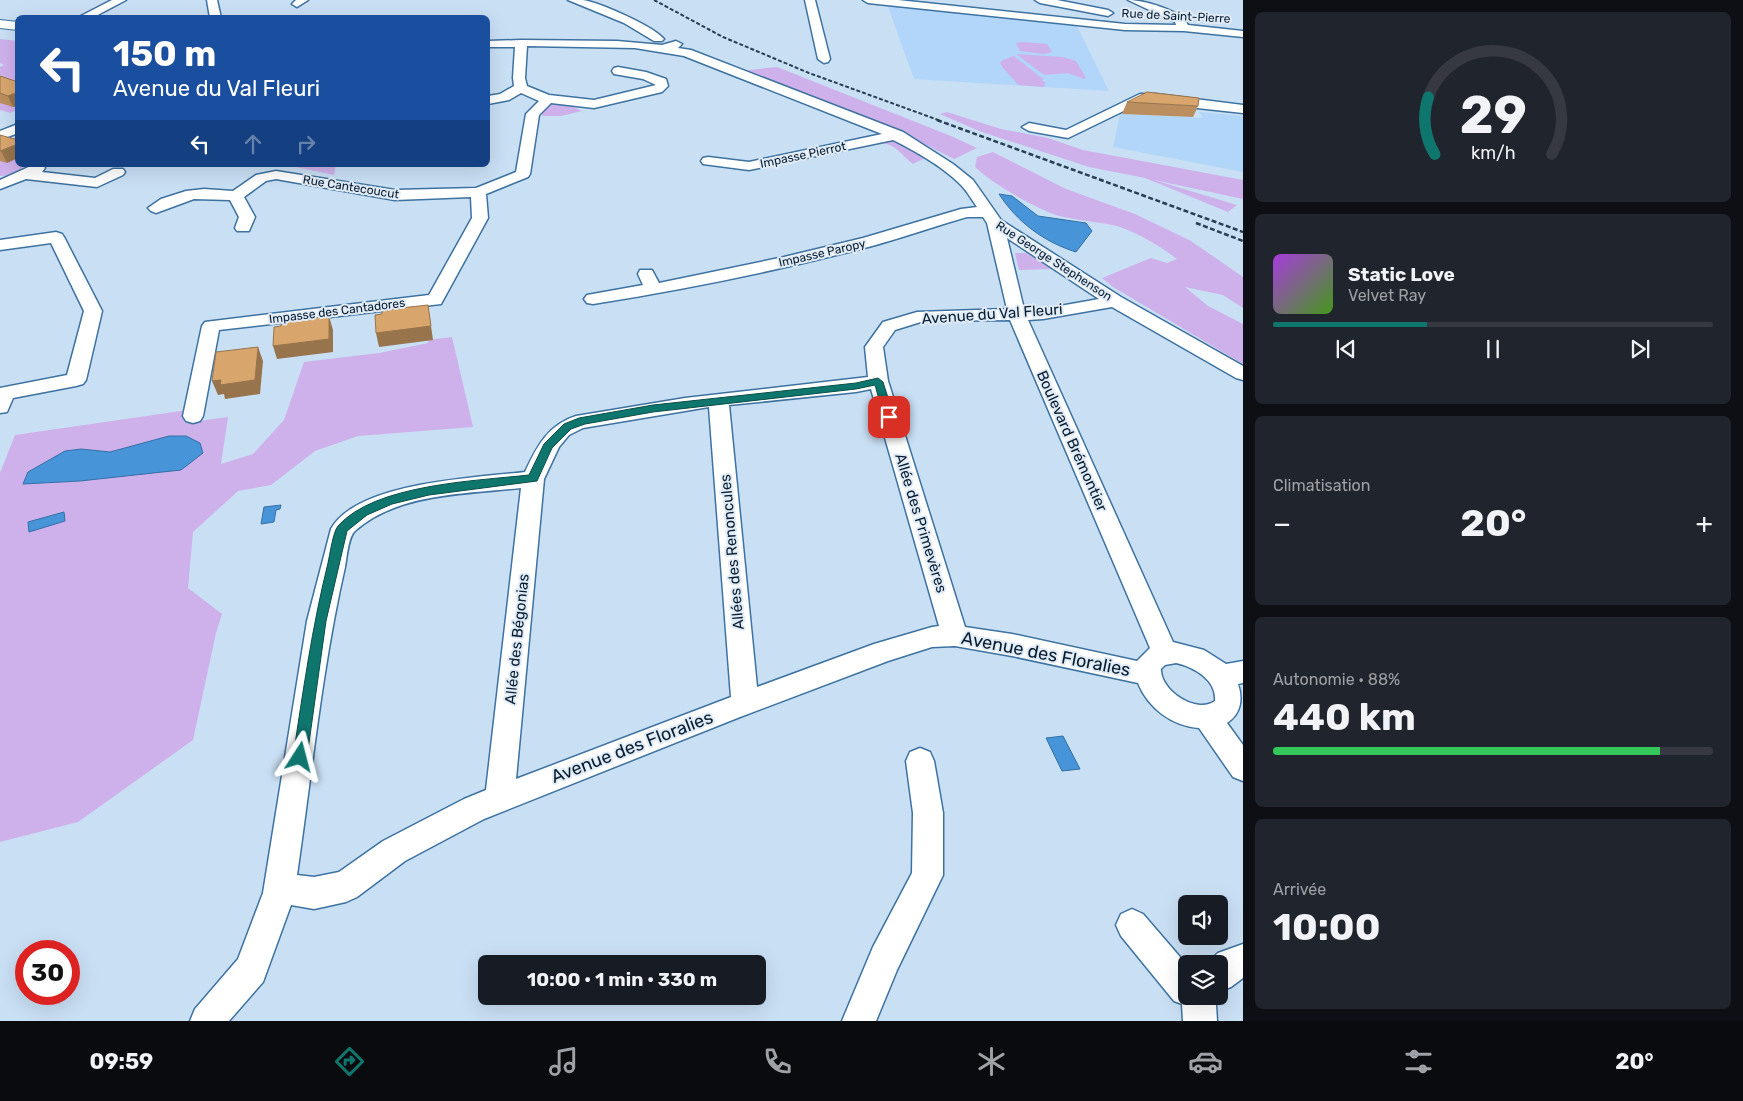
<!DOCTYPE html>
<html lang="fr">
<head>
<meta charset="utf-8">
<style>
	body { margin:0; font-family:Rubik,sans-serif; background:#20242c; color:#f1f3f6; height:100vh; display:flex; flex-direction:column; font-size:19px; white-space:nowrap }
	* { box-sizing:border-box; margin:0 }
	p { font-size:16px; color:#9ea1a6 }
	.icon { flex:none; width:28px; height:28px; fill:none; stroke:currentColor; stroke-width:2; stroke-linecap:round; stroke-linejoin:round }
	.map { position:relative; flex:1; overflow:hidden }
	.sheet { display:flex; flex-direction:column; gap:12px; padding:12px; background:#0d0f14; width:500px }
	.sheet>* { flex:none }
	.top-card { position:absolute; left:15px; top:15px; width:475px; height:152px; border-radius:8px; box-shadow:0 5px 20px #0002; background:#1a4fa0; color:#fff; overflow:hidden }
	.tools { position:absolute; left:1178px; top:895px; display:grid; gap:10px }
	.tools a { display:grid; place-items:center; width:50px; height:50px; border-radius:8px; background:#171b24; box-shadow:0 5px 20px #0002; font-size:25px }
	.speed { position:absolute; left:15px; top:940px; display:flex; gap:10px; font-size:25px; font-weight:700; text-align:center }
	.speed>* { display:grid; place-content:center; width:65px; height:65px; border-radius:50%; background:#171b24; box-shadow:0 5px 20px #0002; line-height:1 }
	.speed .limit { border:8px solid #d22; background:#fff; color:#111 }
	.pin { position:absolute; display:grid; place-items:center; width:42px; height:42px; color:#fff; margin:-21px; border-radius:10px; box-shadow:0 2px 8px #0006 }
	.me { position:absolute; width:55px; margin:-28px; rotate:9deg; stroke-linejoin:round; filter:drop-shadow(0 0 4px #0008) }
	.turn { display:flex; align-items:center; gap:18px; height:105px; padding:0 15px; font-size:22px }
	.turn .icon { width:65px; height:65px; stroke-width:2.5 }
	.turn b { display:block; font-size:35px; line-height:42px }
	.lanes { display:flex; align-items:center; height:48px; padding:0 15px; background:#0003; justify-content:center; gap:25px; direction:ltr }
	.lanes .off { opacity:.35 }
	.big { font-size:38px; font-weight:700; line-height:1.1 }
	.sheet .widget { flex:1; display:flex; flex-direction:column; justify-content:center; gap:8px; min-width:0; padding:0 18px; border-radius:8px; background:#20242c }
	.sheet .dial { align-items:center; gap:0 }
	.dial svg { height:130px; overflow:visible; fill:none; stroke:#363941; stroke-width:7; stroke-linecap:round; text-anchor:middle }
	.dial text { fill:#f1f3f6; stroke:none }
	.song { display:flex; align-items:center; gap:15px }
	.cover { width:60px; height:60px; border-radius:8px; background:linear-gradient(135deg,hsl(280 70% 55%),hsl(100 70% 35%)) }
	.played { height:5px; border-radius:2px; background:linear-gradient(90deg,#0f766e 35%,#363941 35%) }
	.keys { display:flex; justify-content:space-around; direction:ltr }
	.heat { display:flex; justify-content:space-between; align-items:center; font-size:28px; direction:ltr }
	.charge { height:8px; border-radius:4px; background:linear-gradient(90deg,#34c759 88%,#363941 0) }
	.trip { position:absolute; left:478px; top:955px; width:288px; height:50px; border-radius:8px; background:#171b24; box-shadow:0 5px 20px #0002; font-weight:700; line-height:50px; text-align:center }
	.dock { display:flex; height:80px; justify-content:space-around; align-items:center; background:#090b0e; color:#9ea1a6 }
	.dock .icon { width:35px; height:35px }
	.dock .current { color:#0f766e }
	.dock b { font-size:22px; color:#f1f3f6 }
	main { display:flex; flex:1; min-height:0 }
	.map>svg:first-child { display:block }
</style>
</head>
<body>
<main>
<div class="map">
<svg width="1243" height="1021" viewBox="0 0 1243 1021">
	<rect width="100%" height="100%" fill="#c9dff4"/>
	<!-- built -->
	<g fill="#b1d6f9">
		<polygon points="887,4 1076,24 1109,91 914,79"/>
		<polygon points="1199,112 1243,116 1243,172 1113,147 1120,114 1203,118"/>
	</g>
	<!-- green -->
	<g fill="#ceb1ea">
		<polygon points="0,39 17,41 17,110 10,113 0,110 0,67 4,65 0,63"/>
		<polygon points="1023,42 1047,44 1052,52 1044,54 1020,51 1016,43"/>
		<polygon points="1016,54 1063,57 1076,61 1086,78 1084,79 1068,73 1044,75"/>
		<path d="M1014,56L1039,76L1044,79L1041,80L1045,82L1044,87L1018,85C1012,76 1006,73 1000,63L1003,60Z"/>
		<polygon points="777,67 951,136 977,148 954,159 901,132 740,71"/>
		<polygon points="555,102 569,105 582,111 561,116 542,116 543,108 547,104"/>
		<polygon points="947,112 1001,129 1048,138 1083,150 1243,180 1243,199 1154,180 1237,205 1228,212 1145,178 1089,167 979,131 940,114"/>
		<polygon points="15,137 17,137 18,165 35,165 13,175 0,176 0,144"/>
		<path d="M894,140L922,155L925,158L913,164C901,155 896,143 879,143Z"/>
		<path d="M993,152L1066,189L1135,214L1191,241L1243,277V308L1223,295L1185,287L1208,306L1243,324V364L1113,287L1102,278L1151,258L1167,263L1177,259C1158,245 1139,233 1117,226C1100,222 1081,221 1064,217C1041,212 991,183 975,167L977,157Z"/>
		<polygon points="286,165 336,165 334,175"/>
		<polygon points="1015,253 1026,253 1052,269 1019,270"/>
		<polygon points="452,337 473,427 358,436 315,451 271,485 238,491 193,532 188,588 222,614 216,633 193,740 78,822 0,842 0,473 15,435 188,410 184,423 228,417 221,464 253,454 284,420 304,362 379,353 428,343 428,340"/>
	</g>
	<!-- water -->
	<g fill="#4894d8" stroke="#3470a6">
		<path d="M999,194L1012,196L1038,216L1086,223L1092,231L1076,252C1044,242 1017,222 999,194Z"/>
		<polygon points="169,436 186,436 200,443 203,453 181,470 80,481 23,484 28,472 65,451 81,449 110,452"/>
		<polygon points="281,505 280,509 276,510 274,522 261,524 264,507"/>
		<polygon points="64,512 65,521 29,532 28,522"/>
		<polygon points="1063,736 1080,769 1062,771 1046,738"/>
	</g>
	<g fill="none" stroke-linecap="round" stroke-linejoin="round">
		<defs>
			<g id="minor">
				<polygon points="112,0 126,0 92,18 77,18"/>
				<polygon points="207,0 217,0 221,18 210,18"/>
				<polygon points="296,0 308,0 297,7 292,4"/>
				<path d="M568,0C573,0 578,0 583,0C601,3 653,26 664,39L662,41H654L624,23Z"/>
				<polygon points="805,0 815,0 830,59 828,62 824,63 818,59"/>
				<path d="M863,0H898L1125,24L1176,25L1175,22L1128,0C1143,0 1181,10 1188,25L1243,31V37L1184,31L1125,30L868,3Z"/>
				<polygon points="1035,0 1057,0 1108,10 1113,13 1108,16 1040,3"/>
				<path d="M521,40L617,41L662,45L676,41L682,44L678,48L691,50L903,132L953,164L973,180L1001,220L1121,297L1243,366V380L1236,378L1112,307L1043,319L1028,320L1173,642L1204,650L1226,664L1243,661V683L1238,684C1243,699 1241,714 1227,723L1243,745V781L1233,777L1199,728C1172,726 1148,708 1138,683L1012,656L955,646L932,647L888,661L740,717L484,819L405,861L357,897L346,902L314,909L291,905L263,982L229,1021H190L195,1009L238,959L263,893L307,621L331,529C357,482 476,478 525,472C537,446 548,425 576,416L685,398L868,377L865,347L883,322L917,312L1007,309L987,223L983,217H967C936,226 904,237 872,246C781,270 687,289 593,304L587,303L584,299L587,295L643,285L638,274L640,270H652L659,283L784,257L863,238L961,209L977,207C972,200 967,191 961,185C942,166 917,152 893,140L749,170L703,164L701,161L703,158L708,157L749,162L882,134L684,56L635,48L527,46L525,78L527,86L549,95L594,100L656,85L643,79L614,74L612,71L614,68L618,67L646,72L666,79L668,86L662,92L594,108L551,103L539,115L530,174L528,177L486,194L488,218L441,304L219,330L203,416L200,421L193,423L186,421L183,416L202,326L205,322L429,295L472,218L471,197L395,200L276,179L266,181L244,197L255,217L249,231H237L235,228L239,217L230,200L194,199L156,213L151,211L148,208L161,199L186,191L204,189L233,191L256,175L276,171L395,190L476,188L516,172L526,114L539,101L521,93L509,100L488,104V96L500,94L514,86L513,78L515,47H488V41ZM1007,238L1099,299L1043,309H1024ZM1010,320L1150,648L1137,661L1012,634L965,627L888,381L883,347L895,330L924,321ZM871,389L939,626L932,627L874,644L757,687L729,405L856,392ZM709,407L731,697L516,779L544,479L559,447L569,435L583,428ZM521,488L486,790L464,799L383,841L339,872L314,877L297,875C312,772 322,668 345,567C347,557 348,537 355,531C397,493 467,494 521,488ZM1176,663C1194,667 1217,680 1215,701C1196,715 1160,690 1161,669L1165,665Z"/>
				<polygon points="1140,94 1155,94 1243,105 1243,113 1142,102 1068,138 1029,131 1022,127 1029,123 1066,130"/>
				<polygon points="18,124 18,133 0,140 0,131"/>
				<polygon points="33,165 43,165 45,168 42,172 95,178 113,169 123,169 125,172 123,175 97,187 26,179 0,189 0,180"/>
				<polygon points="56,232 62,234 64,237 102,311 86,380 83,384 76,386 13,398 7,412 0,413 0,388 67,375 84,311 51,243 0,250 0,240"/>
				<polygon points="920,748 930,752 934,761 943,813 943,875 897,970 876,1021 842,1021 873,947 912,873 913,813 906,761 910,752"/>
				<polygon points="1132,909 1143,914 1186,964 1186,996 1219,996 1219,993 1220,996 1216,1005 1217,1021 1183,1021 1182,1004 1174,1001 1121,936 1116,925 1121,914"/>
				<polygon points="1243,944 1243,978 1231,987 1219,992 1219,964 1207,963 1218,953"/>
			</g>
			<polygon id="tertiary" points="0,20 18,22 18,30 0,28"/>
		</defs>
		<!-- minor casing -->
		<use href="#minor" stroke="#3d72a1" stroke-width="3"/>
		<!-- tertiary casing -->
		<use href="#tertiary" stroke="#3d72a1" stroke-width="2"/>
		<!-- minor -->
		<use href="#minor" fill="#fff" fill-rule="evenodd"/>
		<!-- tertiary -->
		<use href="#tertiary" fill="#fff" fill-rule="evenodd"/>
		<!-- rail-far1 -->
		<polyline stroke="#293f54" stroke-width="2" stroke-dasharray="4 2" stroke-linecap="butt" points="654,0 723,37 809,73 941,121"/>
		<!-- rail -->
		<g stroke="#293f54" stroke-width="2.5" stroke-dasharray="5 2.5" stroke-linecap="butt">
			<polyline points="937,120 1243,232"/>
			<polyline points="1196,223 1243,241"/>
		</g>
	</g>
	<!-- wall -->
	<g fill="#ba8e5e">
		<polygon points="0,76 18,82 18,106 13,107 0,103"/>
		<polygon points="1127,102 1198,106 1193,117 1122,114"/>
		<polygon points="0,135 7,163 0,161"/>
	</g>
	<!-- shaded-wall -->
	<g fill="#97744c">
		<polygon points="18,92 18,106 13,107 8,96"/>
		<polygon points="18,144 18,158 7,163 1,151"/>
		<polygon points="428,305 433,340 379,347 376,333"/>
		<polygon points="329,316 333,330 333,352 277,359 273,346"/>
		<polygon points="258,347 263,361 260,394 225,399 224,394 218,395 212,381"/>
	</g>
	<!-- building -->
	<g fill="#d8a56d" stroke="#97744c">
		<polygon points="0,76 18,82 18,92 8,96 0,93"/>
		<polygon points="1147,92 1199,98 1198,106 1127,102"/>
		<polygon points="0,135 18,140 18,144 0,151"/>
		<polygon points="428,305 431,326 376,333 375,315 382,314 382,310"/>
		<polygon points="329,316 329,339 273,346 274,327 281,326 282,322"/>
		<polygon points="258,347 255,380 220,385 221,380 212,381 216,352"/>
	</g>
	<!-- route -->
	<path fill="#0f766e" stroke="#0a4d48" d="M878,378L883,382L894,417L893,419L889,420L884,417L875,385L856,389L653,412L585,424L571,429L552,448L537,481L429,495L392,504L367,515L347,531L326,621L307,757L305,762L300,764L295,762L293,757C303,692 312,627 328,563C330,554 333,532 338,526C375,484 476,481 529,475L544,444L564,424L579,418L653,405L856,383Z"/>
	<g text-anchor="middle" stroke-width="4" stroke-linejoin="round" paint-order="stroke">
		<!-- far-street labels -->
		<g font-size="12" fill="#071d31" stroke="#e0ebf6">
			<text transform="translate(1176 16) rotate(3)" y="4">Rue de Saint-Pierre</text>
			<text transform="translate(803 155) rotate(-12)" y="4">Impasse Pierrot</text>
			<text transform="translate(351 187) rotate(9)" y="4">Rue Cantecoucut</text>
			<text transform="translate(822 253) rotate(-13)" y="4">Impasse Paropy</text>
			<text transform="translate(1054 261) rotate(33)" y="4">Rue George Stephenson</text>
			<text transform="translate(337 311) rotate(-7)" y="4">Impasse des Cantadores</text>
		</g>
		<!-- street labels -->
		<g font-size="15" fill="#071d31" stroke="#e0ebf6">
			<text transform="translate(992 314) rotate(-4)" y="5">Avenue du Val Fleuri</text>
			<text transform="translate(1072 441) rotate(66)" y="5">Boulevard Brémontier</text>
			<text transform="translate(921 523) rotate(73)" y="5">Allée des Primevères</text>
			<text transform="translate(732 552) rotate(-95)" y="5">Allées des Renoncules</text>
			<text transform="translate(517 639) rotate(-84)" y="5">Allée des Bégonias</text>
		</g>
		<!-- near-street labels -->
		<g font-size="18" fill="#071d31" stroke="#e0ebf6">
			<text transform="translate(1046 654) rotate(11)" y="6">Avenue des Floralies</text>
			<text transform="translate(632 747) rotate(-21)" y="6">Avenue des Floralies</text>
		</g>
	</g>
</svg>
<div class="tools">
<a><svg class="icon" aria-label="sound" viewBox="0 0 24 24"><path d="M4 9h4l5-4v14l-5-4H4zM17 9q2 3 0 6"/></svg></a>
<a><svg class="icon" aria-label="layers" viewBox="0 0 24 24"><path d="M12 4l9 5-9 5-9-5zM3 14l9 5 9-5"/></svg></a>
</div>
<div class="speed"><div class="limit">30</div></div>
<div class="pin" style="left:889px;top:417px;background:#d93025"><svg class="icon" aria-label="arrive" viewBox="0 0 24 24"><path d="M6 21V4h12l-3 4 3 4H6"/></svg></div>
<svg class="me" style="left:300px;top:757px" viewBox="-20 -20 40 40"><path d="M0-17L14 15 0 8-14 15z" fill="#0f766e" stroke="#fff" stroke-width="4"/></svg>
<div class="trip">10:00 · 1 min · 330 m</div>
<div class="top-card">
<div class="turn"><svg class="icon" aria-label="left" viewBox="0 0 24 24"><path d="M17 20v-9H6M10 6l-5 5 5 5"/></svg><div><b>150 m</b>Avenue du Val Fleuri</div></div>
<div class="lanes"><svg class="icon" aria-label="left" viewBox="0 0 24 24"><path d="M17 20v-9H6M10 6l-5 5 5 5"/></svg><svg class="icon off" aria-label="ahead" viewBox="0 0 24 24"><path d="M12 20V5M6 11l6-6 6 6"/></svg><svg class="icon off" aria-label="right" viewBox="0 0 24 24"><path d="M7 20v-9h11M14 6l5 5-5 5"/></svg></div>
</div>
</div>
<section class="sheet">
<div class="widget dial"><svg viewBox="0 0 100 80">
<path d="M14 69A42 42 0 1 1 86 69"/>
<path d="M14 69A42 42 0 0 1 10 34" stroke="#0f766e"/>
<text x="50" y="56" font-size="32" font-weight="700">29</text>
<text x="50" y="72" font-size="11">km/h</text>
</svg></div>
<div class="widget">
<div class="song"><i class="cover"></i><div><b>Static Love</b><p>Velvet Ray</p></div></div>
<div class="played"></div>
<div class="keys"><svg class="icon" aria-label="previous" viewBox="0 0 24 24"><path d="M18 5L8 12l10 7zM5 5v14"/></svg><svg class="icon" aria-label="pause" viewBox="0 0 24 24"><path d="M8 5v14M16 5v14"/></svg><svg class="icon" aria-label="next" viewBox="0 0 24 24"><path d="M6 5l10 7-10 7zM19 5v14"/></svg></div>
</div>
<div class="widget"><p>Climatisation</p>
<div class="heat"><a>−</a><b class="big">20°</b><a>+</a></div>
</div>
<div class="widget"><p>Autonomie · 88%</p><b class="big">440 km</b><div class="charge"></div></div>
<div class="widget"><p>Arrivée</p><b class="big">10:00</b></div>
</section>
</main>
<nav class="dock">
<b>09:59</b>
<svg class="icon current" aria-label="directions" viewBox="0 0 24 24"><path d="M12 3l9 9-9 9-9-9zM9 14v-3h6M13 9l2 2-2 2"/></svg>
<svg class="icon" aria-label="music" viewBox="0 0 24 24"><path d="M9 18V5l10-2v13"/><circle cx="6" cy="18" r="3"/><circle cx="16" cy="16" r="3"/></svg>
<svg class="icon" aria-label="phone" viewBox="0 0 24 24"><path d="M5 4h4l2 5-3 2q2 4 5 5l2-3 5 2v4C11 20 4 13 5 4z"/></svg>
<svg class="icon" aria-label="climate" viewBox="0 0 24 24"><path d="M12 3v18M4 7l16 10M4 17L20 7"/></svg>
<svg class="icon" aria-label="car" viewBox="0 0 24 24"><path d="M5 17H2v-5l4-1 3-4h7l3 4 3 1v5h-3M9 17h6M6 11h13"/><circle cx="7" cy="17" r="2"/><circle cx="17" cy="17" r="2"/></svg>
<svg class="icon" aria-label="filters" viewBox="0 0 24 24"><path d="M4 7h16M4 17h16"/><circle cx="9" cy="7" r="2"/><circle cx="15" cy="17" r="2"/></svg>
<b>20°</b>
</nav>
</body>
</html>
